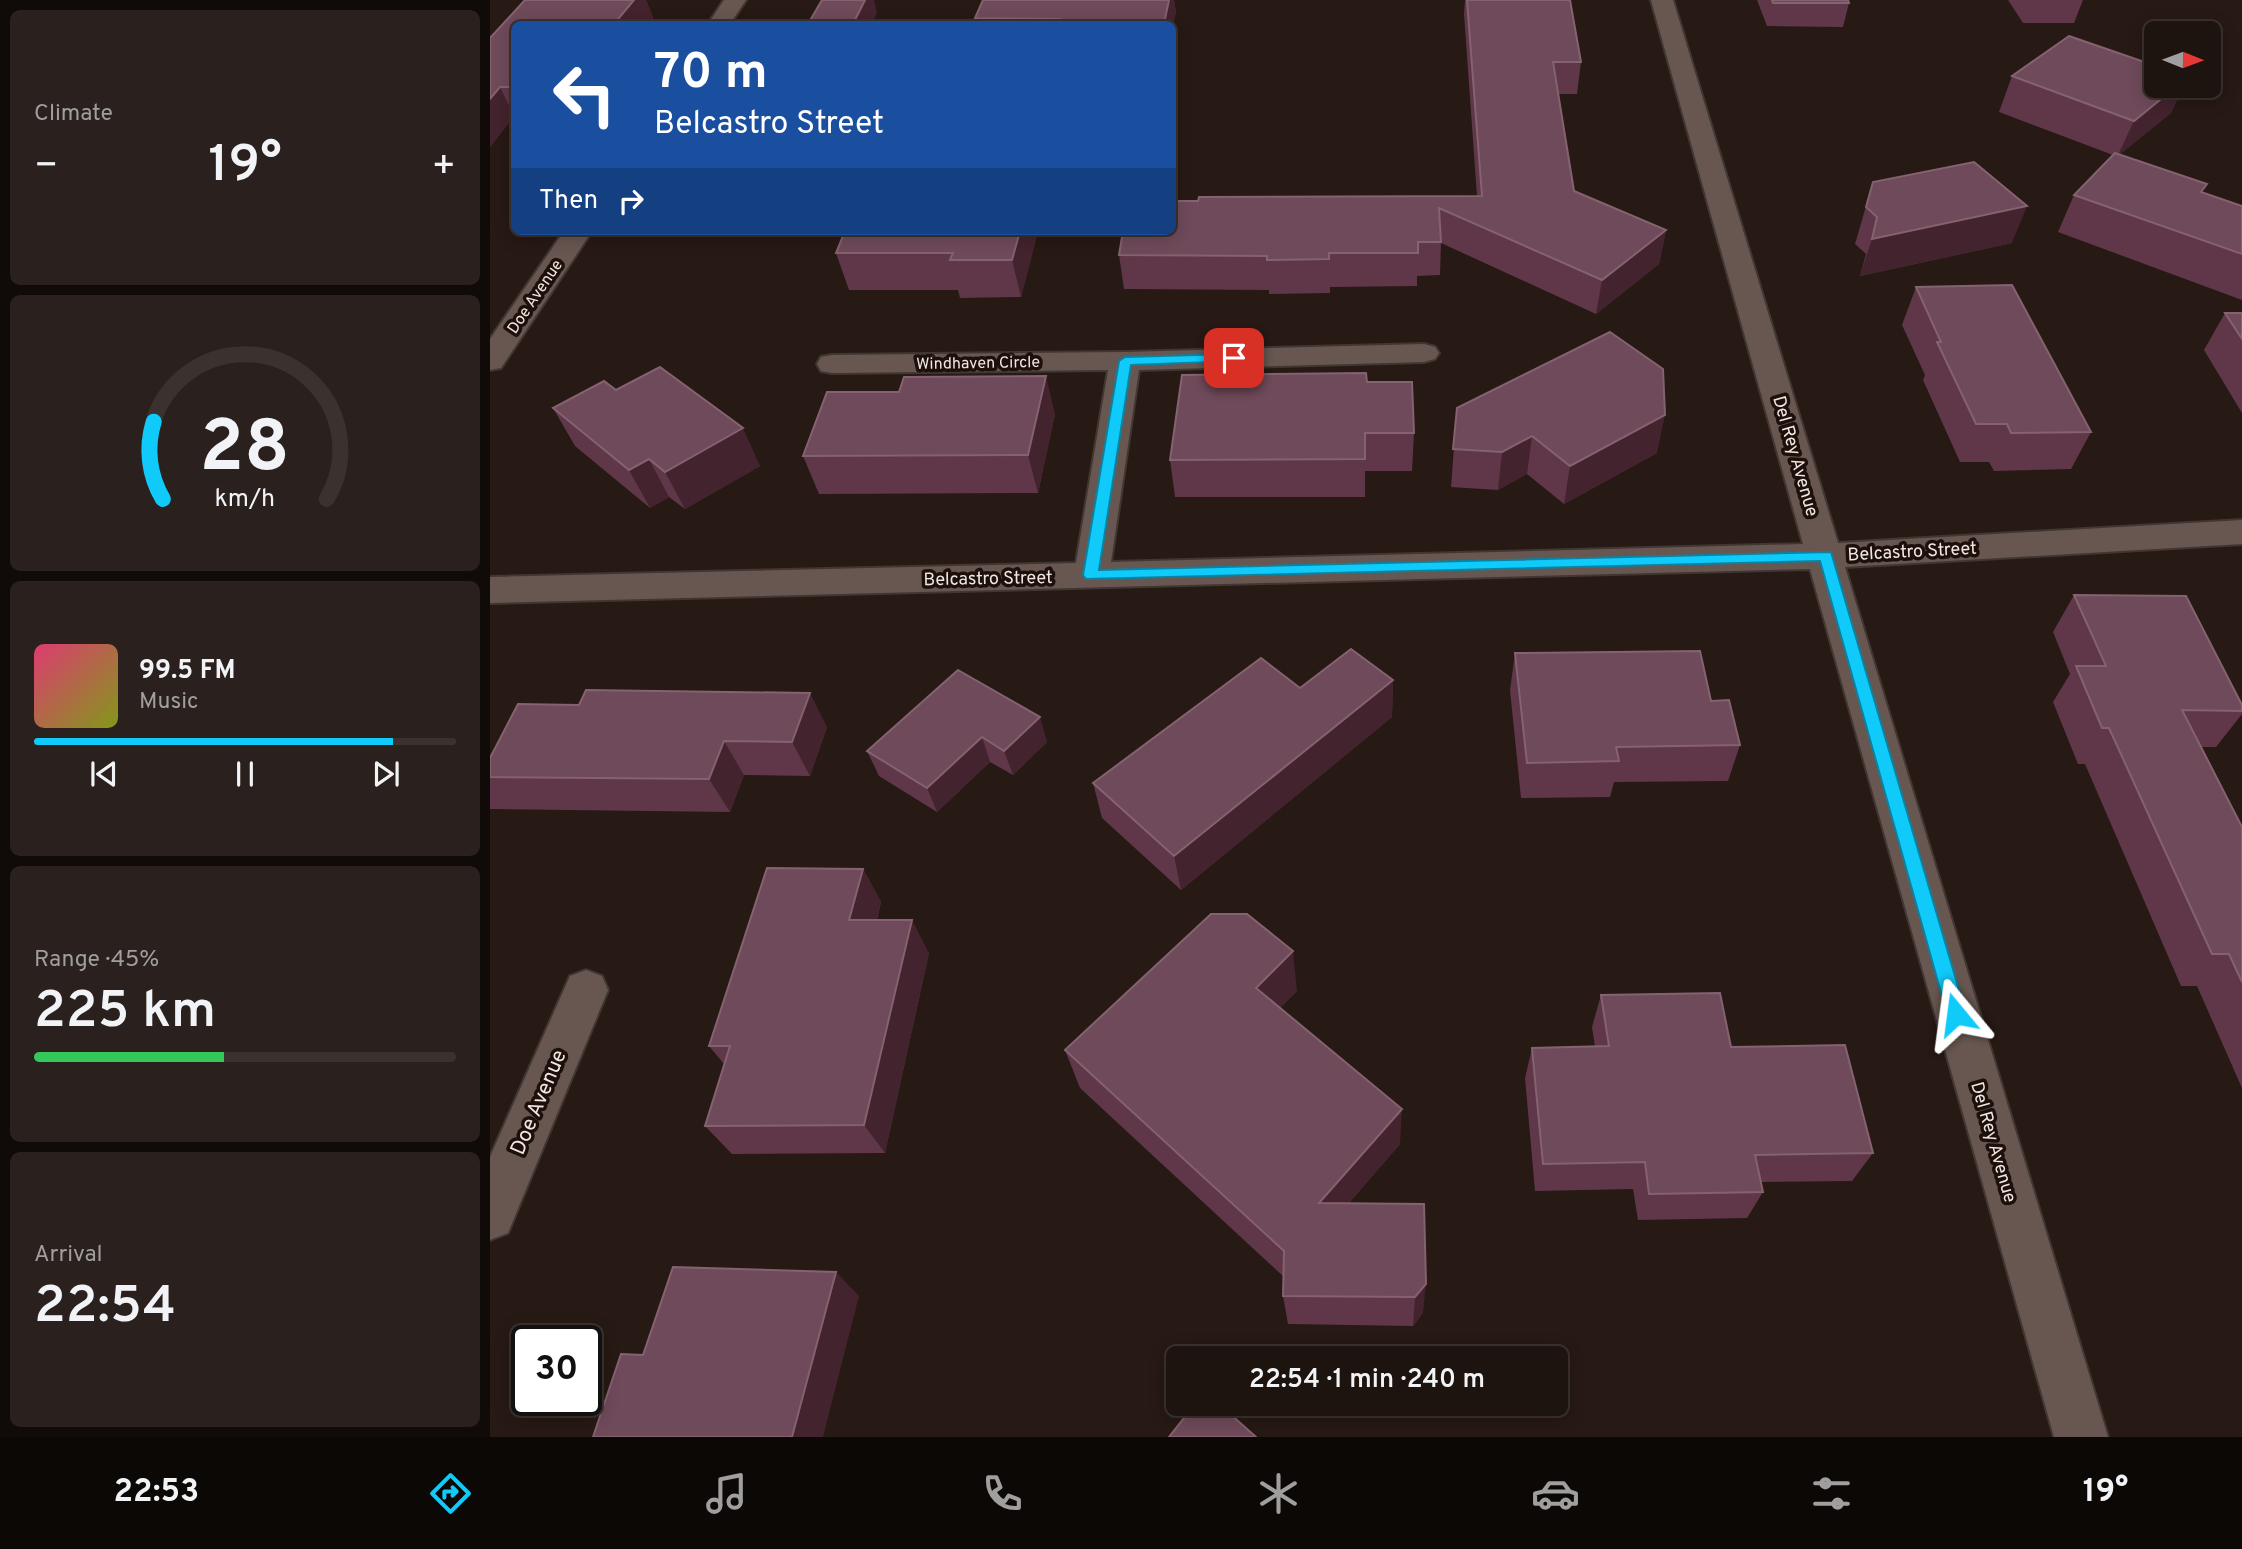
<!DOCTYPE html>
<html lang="en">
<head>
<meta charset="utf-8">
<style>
	body { margin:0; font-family:Overpass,sans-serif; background:#2a201d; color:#f1f3f6; height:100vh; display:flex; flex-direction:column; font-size:26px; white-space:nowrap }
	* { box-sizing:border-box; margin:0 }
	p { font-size:23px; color:#a09e9e }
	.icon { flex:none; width:38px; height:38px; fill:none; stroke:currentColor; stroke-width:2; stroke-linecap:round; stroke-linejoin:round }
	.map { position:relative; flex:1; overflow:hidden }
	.sheet { display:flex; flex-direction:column; gap:10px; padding:10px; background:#100a08; width:490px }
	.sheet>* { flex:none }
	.guide { position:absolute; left:21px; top:21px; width:665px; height:214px; border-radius:10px; box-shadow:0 4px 18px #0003,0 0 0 2px #3b322f; background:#1a4fa0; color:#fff; overflow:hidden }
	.needle { width:46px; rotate:91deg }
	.buttons { position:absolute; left:1654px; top:21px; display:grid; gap:14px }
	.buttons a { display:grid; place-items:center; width:77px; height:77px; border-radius:10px; background:#1d130f; box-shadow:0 4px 18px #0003,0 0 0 2px #3b322f; font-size:35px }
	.speed { position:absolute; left:21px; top:1325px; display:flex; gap:14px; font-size:35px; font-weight:700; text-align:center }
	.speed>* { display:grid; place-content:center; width:91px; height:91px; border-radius:50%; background:#1d130f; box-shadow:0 4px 18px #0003,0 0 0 2px #3b322f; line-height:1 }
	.speed .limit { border:4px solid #111; border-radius:10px; background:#fff; color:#111 }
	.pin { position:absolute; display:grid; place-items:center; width:60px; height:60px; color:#fff; margin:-30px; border-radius:14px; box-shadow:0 4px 10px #0006 }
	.me { position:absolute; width:77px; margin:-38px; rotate:344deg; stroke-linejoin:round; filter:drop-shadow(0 0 5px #0008) }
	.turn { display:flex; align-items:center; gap:24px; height:147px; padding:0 28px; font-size:32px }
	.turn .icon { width:91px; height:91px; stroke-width:2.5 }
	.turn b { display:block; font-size:49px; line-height:60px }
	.then { display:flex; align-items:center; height:66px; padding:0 28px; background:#0003; gap:14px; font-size:26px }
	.big { font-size:52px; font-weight:600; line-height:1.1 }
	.sheet .tile { flex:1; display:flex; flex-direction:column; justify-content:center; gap:10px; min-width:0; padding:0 24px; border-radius:10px; background:#2a201d }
	.sheet .dial { align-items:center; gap:0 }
	.dial svg { height:182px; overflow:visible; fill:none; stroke:#3b322f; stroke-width:7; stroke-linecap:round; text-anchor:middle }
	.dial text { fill:#f1f3f6; stroke:none }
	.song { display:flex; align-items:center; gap:21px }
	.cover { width:84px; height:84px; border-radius:10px; background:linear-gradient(135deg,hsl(340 70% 55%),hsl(70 70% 35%)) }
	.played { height:7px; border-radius:4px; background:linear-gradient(90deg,#10cafa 85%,#3b322f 85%) }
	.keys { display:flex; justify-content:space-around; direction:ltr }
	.heat { display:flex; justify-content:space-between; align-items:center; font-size:38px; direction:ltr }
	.charge { height:10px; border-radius:5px; background:linear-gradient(90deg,#34c759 45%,#3b322f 0) }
	.trip { position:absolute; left:676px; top:1346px; width:402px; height:70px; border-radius:10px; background:#1d130f; box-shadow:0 4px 18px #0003,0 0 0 2px #3b322f; font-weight:600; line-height:70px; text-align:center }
	.tabs { display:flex; height:112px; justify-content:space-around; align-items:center; background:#0c0806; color:#a09e9e }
	.tabs .icon { width:49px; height:49px }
	.tabs .current { color:#10cafa }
	.tabs b { font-size:32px; color:#f1f3f6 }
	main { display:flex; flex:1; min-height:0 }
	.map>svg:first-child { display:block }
</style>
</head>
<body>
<main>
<section class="sheet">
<div class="tile"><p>Climate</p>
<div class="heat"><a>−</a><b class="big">19°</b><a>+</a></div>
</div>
<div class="tile dial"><svg viewBox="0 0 100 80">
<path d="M14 69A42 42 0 1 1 86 69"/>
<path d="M14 69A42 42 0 0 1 10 35" stroke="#10cafa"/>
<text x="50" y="56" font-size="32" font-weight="700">28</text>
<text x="50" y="72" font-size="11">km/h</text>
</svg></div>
<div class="tile">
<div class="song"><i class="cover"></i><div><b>99.5 FM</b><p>Music</p></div></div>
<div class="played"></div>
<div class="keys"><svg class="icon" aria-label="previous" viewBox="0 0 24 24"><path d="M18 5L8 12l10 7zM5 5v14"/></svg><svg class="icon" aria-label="pause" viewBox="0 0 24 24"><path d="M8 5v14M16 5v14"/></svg><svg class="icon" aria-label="next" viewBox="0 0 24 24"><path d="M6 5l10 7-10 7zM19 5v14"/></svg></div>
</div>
<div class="tile"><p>Range · 45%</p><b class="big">225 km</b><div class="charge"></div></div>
<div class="tile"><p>Arrival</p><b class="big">22:54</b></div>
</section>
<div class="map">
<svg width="1752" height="1437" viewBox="0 0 1752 1437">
	<rect width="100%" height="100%" fill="#271914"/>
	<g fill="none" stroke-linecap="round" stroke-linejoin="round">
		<defs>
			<g id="minor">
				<polygon points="234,0 256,0 240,24 218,24"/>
				<polygon points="1161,0 1183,0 1348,543 1752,520 1752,544 1355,567 1618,1437 1564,1437 1320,569 0,603 0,577 586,563 618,370 342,373 331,371 327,364 331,357 342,355 635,352 934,344 945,347 949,353 945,359 934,362 649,370 621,562 1313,544"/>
				<polygon points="74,231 102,231 11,368 0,370 0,339"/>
				<polygon points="96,970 112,976 118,990 18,1233 0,1240 0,1157 80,976"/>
			</g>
		</defs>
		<!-- minor casing -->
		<use href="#minor" stroke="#403633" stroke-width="4"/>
		<!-- minor -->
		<use href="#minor" fill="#685750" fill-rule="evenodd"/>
	</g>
	<!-- wall -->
	<g fill="#603749">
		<polygon points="35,0 156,0 163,18 158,24 24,24 24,116 0,147 0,38"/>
		<polygon points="493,0 684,0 686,13 682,24 487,24 485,18"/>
		<polygon points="975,0 1080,0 1091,62 1087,94 1068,94 1084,191 1176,230 1169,264 1106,314 951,243 950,275 927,276 927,286 840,287 840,293 779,294 779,290 634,289 629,255 987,196 974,14"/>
		<polygon points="1267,0 1358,0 1359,3 1353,27 1277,26"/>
		<polygon points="1518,0 1593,0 1584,23 1533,23"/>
		<polygon points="1522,76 1666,86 1693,86 1681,113 1630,154 1713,192 1752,206 1752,300 1568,232 1584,195 1623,155 1509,112"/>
		<polygon points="1383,182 1522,243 1370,276 1376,254 1365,244"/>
		<polygon points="355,231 546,231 547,235 531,297 470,298 468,290 359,290 346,253"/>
		<polygon points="1426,287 1601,432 1581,469 1504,471 1499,462 1470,462 1433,380 1435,375 1412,325"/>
		<polygon points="1735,313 1752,313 1752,413 1714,350"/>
		<polygon points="877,382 924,433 922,471 875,471 875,497 685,497 680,460"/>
		<polygon points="126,390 270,466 195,509 179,497 160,508 85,446 63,408"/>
		<polygon points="967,408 1167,453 1074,504 1037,474 1008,490 961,487"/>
		<polygon points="565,414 548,493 329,494 313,456"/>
		<polygon points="1584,595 1752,705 1752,714 1726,747 1711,747 1752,827 1752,1088 1707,986 1691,986 1595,764 1588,764 1563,702 1580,674 1563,632"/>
		<polygon points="1025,653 1250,745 1238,781 1124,782 1120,797 1031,798 1020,690"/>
		<polygon points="468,670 557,742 523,775 500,762 447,812 389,776 377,751"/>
		<polygon points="903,680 902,717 691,890 612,818 603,783 810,688"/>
		<polygon points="337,727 320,776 254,775 240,812 0,809 0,758"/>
		<polygon points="373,869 391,902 387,920 439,953 395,1153 242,1154 215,1126 234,1064 219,1046"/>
		<polygon points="807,991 790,1008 910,1144 859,1203 934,1204 933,1313 923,1326 798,1324 793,1296 794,1277 590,1088 575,1050"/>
		<polygon points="1111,995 1241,1047 1383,1153 1362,1181 1271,1182 1273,1192 1257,1218 1148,1220 1143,1189 1045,1191 1035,1078 1042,1048 1105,1047 1102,1027"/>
	</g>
	<!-- shaded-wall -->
	<g fill="#43232d">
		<polygon points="144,0 156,0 163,18 158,24 124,24"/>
		<polygon points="375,0 384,0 387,13 382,24 363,24"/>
		<polygon points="679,0 684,0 686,13 682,29 682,24 674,24"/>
		<polygon points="1687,86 1693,86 1681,113 1627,157 1644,121"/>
		<polygon points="10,87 24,116 0,147 0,99"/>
		<polygon points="1537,206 1522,243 1370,276 1382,239"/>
		<polygon points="1176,230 1169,264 1106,314 1112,280"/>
		<polygon points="530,231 546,231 547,235 531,297 522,260"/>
		<polygon points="556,376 565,414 548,493 538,455"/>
		<polygon points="1175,415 1167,453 1074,504 1080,466"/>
		<polygon points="253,428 270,466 195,509 175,472"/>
		<polygon points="1042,436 1037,474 1008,490 1012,452"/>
		<polygon points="159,459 179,497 160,508 139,470"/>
		<polygon points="903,680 902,717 691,890 684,856"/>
		<polygon points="320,693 337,727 320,776 302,742"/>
		<polygon points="550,717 557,742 523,775 514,751"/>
		<polygon points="492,737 500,762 447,812 437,788"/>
		<polygon points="234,741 254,775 240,812 219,779"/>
		<polygon points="373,869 391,902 378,953 359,920"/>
		<polygon points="422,920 439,953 395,1153 374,1125"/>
		<polygon points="803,951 807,991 771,1028 766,988"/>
		<polygon points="912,1109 910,1144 831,1235 829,1203"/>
		<polygon points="346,1272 369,1296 333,1437 302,1437"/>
		<polygon points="936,1284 933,1313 923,1326 925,1297"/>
	</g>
	<!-- building -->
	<g fill="#6f4a5a" stroke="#84626f" stroke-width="2">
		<polygon points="35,0 144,0 124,24 24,24 24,87 10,87 0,99 0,38"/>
		<polygon points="332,0 375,0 363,24 318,24"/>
		<polygon points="493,0 679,0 674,24 568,24 570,19 485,18"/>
		<polygon points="977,0 1080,0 1091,62 1063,62 1084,191 1176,230 1112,280 949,208 951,242 928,242 928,253 839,253 839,259 777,260 777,256 629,255 633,231 682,231 682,201 708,201 709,197 992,196"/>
		<polygon points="1282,0 1358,0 1359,3 1283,3"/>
		<polygon points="1579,36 1666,66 1666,86 1687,86 1644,121 1522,76"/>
		<polygon points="1625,153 1717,184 1711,192 1752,206 1752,254 1584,195"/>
		<polygon points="1484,162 1537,206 1382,239 1387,217 1376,207 1383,182"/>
		<polygon points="355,231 530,231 522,260 460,260 463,253 346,253"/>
		<polygon points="1522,285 1601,432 1521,433 1517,424 1486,424 1447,342 1451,342 1426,287"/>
		<polygon points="1735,313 1752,313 1752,339"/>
		<polygon points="1120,332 1173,369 1175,415 1080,466 1042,436 1012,452 963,449 967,408"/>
		<polygon points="170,367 253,428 175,472 159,459 139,470 63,408 114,381 126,390"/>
		<polygon points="876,373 877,382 922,382 924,433 875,433 875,459 680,460 692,375"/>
		<polygon points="556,376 538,455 313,456 337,392 409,392 414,377"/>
		<polygon points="1584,595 1696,596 1752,705 1752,711 1692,710 1752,827 1752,982 1739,954 1722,954 1619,728 1612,728 1586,666 1616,666"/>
		<polygon points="861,649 903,680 684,856 603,783 771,658 810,688"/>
		<polygon points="1210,651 1221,701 1239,700 1250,745 1126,747 1129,761 1037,763 1025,653"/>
		<polygon points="468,670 550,717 514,751 492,737 437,788 377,751"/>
		<polygon points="96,690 320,693 302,742 234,741 219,779 0,777 0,758 28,704 89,705"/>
		<polygon points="277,868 373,869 359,920 422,920 374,1125 215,1126 240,1046 219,1046"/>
		<polygon points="721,914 757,914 803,951 766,988 912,1109 829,1203 934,1204 936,1284 925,1297 793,1296 794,1251 575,1050"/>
		<polygon points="1230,993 1241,1047 1355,1045 1383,1153 1265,1155 1273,1192 1159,1194 1155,1162 1053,1164 1042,1048 1119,1046 1111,995"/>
		<polygon points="183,1267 346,1272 302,1437 103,1437 131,1354 153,1355"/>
		<polygon points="705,1404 729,1404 766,1437 679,1437"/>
	</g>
	<!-- route -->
	<polygon fill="#10cafa" stroke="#0a83a2" stroke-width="2" points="744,354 750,358 748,361 641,365 609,570 1341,552 1476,1014 1473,1020 1466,1023 1460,1020 1457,1014 1330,561 596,579 593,575 629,361 635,357"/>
	<g text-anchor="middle" stroke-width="7" stroke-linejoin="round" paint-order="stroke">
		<!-- far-street labels -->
		<g font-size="16" fill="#f0e6e2" stroke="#1d100b">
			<text transform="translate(44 296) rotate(-56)" y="6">Doe Avenue</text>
			<text transform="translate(488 362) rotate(-1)" y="6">Windhaven Circle</text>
		</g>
		<!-- street labels -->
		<g font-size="18" fill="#f0e6e2" stroke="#1d100b">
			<text transform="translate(1306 456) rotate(74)" y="6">Del Rey Avenue</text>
			<text transform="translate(1422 551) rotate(-3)" y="6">Belcastro Street</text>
			<text transform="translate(498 578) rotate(-1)" y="6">Belcastro Street</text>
			<text transform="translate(1504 1142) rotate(74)" y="6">Del Rey Avenue</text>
		</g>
		<!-- near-street labels -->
		<g font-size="21" fill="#f0e6e2" stroke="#1d100b">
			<text transform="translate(48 1102) rotate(-67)" y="7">Doe Avenue</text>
		</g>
	</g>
</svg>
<div class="buttons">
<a><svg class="needle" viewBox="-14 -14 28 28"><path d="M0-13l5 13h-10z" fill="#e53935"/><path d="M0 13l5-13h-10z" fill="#a09e9e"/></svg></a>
</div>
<div class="speed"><div class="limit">30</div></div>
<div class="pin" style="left:744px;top:358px;background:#d93025"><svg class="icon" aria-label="arrive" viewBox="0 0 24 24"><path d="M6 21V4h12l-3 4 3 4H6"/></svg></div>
<svg class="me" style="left:1466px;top:1014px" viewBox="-20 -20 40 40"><path d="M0-17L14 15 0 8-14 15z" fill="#10cafa" stroke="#fff" stroke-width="4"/></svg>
<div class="trip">22:54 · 1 min · 240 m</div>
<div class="guide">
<div class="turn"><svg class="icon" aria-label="left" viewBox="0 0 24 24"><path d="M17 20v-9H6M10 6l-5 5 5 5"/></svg><div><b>70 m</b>Belcastro Street</div></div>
<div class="then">Then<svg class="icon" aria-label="right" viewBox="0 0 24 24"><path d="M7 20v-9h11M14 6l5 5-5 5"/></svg></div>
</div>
</div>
</main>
<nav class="tabs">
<b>22:53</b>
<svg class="icon current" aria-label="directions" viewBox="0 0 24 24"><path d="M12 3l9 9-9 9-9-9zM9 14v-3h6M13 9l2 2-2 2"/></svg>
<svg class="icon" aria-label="music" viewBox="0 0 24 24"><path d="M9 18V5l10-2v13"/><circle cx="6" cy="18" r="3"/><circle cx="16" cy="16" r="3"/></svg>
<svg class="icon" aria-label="phone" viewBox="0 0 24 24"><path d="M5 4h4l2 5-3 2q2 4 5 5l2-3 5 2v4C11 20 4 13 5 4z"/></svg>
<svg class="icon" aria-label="climate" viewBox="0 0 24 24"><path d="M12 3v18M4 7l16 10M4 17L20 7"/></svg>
<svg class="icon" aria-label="car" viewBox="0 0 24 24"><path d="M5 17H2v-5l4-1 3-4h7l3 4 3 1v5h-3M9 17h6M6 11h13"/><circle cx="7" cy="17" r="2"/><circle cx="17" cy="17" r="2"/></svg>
<svg class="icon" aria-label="filters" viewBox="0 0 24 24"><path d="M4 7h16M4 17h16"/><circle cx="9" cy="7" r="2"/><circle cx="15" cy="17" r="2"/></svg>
<b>19°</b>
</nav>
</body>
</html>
